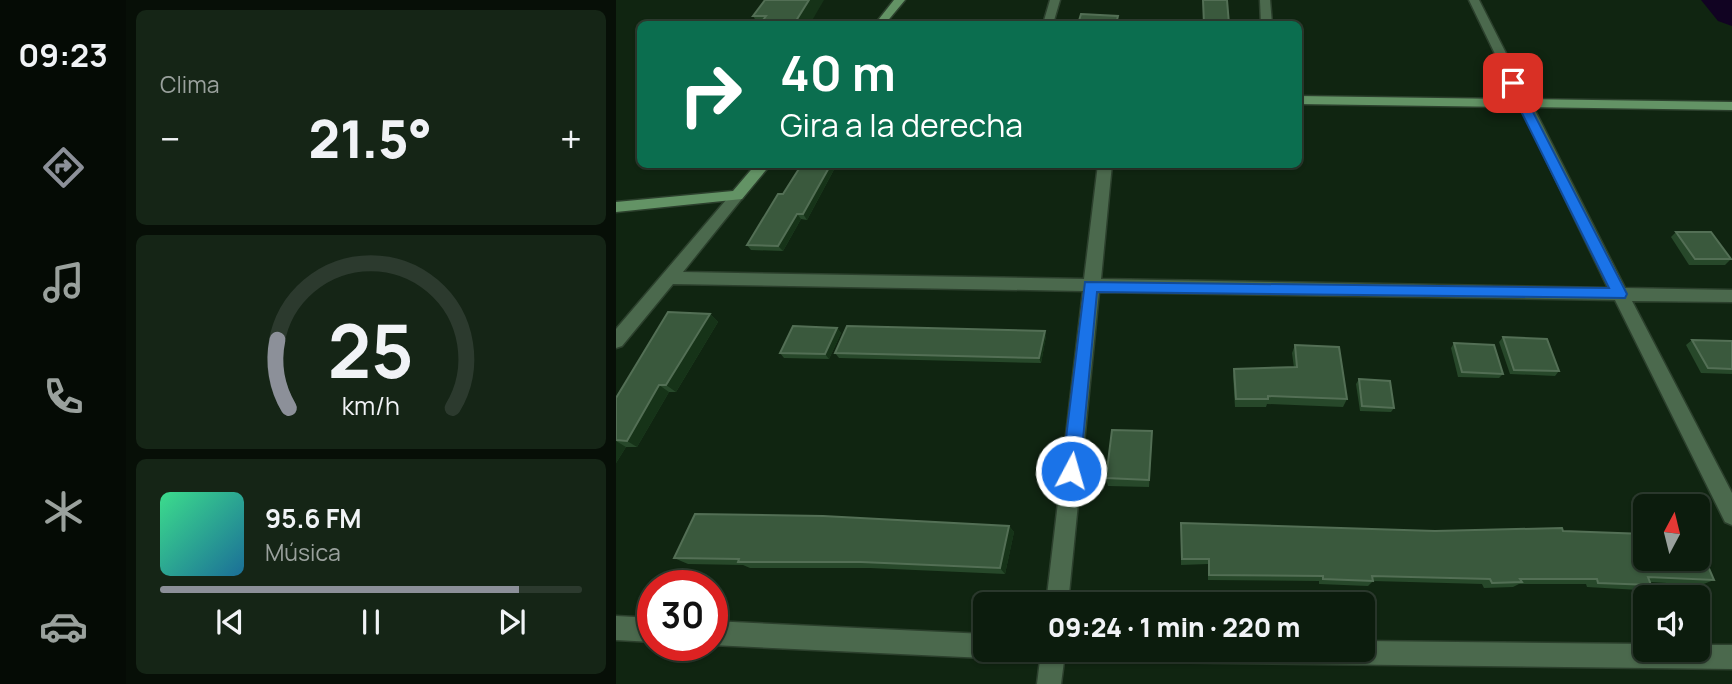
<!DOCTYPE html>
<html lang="es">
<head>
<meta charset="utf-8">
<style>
	body { margin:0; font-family:Manrope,sans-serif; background:#152516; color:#f1f3f6; height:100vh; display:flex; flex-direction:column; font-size:26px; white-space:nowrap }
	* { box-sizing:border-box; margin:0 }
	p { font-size:23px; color:#9aa19d }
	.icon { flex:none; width:38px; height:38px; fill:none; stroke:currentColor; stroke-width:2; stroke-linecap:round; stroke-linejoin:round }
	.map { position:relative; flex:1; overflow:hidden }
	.details { display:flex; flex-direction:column; gap:10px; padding:10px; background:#070f07; width:490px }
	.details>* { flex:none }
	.top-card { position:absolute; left:21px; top:21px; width:665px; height:147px; border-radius:10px; box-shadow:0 2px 5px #0004,0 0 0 2px #2c3a2e; background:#0b6e4f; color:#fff; overflow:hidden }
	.needle { width:46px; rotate:7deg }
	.tools { position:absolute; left:1017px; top:494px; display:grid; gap:14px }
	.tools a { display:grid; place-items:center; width:77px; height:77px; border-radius:10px; background:#0c1c0d; box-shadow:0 2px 5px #0004,0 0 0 2px #2c3a2e; font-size:35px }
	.speed { position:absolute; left:21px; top:570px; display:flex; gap:14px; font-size:35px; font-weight:700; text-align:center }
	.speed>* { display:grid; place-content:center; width:91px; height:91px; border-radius:50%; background:#0c1c0d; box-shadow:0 2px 5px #0004,0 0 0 2px #2c3a2e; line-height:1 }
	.speed .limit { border:10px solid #d22; background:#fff; color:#111 }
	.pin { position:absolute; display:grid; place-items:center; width:60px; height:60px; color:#fff; margin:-30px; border-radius:14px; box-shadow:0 4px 10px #0006 }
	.me { position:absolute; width:77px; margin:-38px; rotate:6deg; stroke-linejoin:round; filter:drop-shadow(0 0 5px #0008) }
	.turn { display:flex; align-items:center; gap:24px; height:147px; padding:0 28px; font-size:32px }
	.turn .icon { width:91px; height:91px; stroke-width:2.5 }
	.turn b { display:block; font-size:49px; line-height:60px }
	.big { font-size:52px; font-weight:800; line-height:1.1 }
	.details .tile { flex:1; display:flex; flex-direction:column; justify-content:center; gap:10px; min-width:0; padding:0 24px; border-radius:10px; background:#152516 }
	.details .dial { align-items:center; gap:0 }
	.dial svg { height:182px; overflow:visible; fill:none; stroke:#2c3a2e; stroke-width:7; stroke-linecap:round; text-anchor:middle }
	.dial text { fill:#f1f3f6; stroke:none }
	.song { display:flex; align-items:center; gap:21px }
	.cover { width:84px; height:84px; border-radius:10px; background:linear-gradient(135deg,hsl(150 70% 55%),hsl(200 70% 35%)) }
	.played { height:7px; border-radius:4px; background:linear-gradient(90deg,#8c9099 85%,#2c3a2e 85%) }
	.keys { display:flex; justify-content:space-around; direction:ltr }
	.heat { display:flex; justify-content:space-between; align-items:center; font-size:38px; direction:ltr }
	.trip { position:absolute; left:357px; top:592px; width:402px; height:70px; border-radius:10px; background:#0c1c0d; box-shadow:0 2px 5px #0004,0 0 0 2px #2c3a2e; font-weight:800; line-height:70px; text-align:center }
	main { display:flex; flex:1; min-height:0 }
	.menu { display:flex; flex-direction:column; width:126px; justify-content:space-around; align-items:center; background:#050b05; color:#9aa19d }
	.menu .icon { width:49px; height:49px }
	.menu .on { color:#8c9099 }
	.menu b { font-size:32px; color:#f1f3f6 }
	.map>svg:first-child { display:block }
</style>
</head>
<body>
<main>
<nav class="menu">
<b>09:23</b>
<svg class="icon on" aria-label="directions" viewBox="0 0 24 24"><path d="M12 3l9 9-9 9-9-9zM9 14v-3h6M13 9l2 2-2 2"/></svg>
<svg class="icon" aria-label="music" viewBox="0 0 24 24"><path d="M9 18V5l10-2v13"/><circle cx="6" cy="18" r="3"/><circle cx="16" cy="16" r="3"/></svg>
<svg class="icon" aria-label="phone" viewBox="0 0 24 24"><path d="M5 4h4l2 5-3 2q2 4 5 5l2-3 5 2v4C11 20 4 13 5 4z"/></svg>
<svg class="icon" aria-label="climate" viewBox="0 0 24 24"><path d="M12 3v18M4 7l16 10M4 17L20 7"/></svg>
<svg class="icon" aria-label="car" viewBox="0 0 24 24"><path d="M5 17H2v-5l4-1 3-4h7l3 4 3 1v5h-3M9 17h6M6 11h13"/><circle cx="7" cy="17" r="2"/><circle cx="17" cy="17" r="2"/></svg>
</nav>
<section class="details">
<div class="tile"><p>Clima</p>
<div class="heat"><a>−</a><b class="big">21.5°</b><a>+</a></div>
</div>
<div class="tile dial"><svg viewBox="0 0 100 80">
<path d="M14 69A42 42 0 1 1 86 69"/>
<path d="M14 69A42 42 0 0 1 9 39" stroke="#8c9099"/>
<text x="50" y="56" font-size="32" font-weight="700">25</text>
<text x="50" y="72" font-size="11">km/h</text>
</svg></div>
<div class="tile">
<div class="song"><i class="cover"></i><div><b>95.6 FM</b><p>Música</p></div></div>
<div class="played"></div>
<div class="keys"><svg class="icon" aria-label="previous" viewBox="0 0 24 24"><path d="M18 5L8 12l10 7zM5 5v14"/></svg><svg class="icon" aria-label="pause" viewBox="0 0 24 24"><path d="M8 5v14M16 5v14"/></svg><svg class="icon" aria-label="next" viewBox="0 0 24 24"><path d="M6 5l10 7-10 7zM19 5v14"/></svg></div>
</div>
</section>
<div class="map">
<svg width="1116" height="684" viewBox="0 0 1116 684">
	<rect width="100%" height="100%" fill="#102511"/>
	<!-- water -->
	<polygon fill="#110322" points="1085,0 1116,0 1116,26 1102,21"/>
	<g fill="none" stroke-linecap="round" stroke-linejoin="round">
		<defs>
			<g id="street">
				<polygon points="434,0 444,0 437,24 427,24"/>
				<polygon points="644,0 654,0 656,24 645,24"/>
				<polygon points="853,0 863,0 1009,288 1116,290 1116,302 1016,301 1116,493 1116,525 1109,522 999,300 483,292 452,604 430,604 467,291 57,284 6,346 0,348 0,329 116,193 126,193 128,196 67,272 468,279 482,164 496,164 485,279 992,288"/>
				<polygon points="0,616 37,618 37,642 0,640"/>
				<polygon points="96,621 369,634 369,649 379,649 377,654 369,658 96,645"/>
				<polygon points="747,641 1029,644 1029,649 1082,649 1082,645 1116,645 1116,669 448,661 445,684 421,684 424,660 417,657 413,649 747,649"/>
			</g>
			<g id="secondary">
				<polygon points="278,0 289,0 269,24 259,24"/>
				<polygon points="682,96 1116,102 1116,110 682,104"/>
				<polygon points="140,164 155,164 126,199 0,212 0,202 117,191"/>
			</g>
		</defs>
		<!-- street casing -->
		<use href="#street" stroke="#2c402d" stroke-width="3"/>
		<!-- secondary casing -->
		<use href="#secondary" stroke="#2c402d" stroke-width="3"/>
		<!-- street -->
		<use href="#street" fill="#4b694d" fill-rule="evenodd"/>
		<!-- secondary -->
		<use href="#secondary" fill="#639365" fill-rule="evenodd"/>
	</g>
	<!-- wall -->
	<g fill="#27482a">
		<polygon points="149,0 194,24 142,24 137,16"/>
		<polygon points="186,164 221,164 191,220 185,219 167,251 135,250 131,245 167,194"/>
		<polygon points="1060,232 1115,259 1109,265 1073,265 1055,237"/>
		<polygon points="94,314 102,322 60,392 53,392 21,447 10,447 0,463 0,398"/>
		<polygon points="221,328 225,333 213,359 168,358 164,353"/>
		<polygon points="430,336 425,363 223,358 219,353"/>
		<polygon points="887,337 943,371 939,376 894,374 883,342"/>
		<polygon points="1076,340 1116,341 1116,374 1085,373 1070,345"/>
		<polygon points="838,343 887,374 883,378 842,377 835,348"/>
		<polygon points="679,345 731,399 727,407 651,404 650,407 619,407 617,376 618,369 678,368 676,353"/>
		<polygon points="743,379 778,408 775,412 744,411 740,384"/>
		<polygon points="536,431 536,439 533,487 492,486 490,478"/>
		<polygon points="565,523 819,531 947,531 1098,580 1085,585 1034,582 1035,585 1023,590 971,587 970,584 903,584 897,587 868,588 866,584 757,581 752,586 703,584 703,581 592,580 592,564 565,565"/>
		<polygon points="393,526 398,532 389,574 254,568 134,568 127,565 72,564 58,558"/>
	</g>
	<!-- shaded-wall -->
	<g fill="#163318">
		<polygon points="193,0 208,0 194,24 178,24"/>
		<polygon points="215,164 221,164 191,220 187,214"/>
		<polygon points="181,214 185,219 167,251 162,246"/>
		<polygon points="94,314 102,322 60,392 50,385"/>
		<polygon points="221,328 225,333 213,359 209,354"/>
		<polygon points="429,331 430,336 425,363 423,358"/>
		<polygon points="43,385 53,392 21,447 11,441"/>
		<polygon points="0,441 10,447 0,463"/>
		<polygon points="393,526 398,532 389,574 384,568"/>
	</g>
	<!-- building -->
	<g fill="#3a593d" stroke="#536f55" stroke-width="2">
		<polygon points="149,0 193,0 178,24 144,24 150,16 137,16"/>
		<polygon points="587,0 611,0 613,24 588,24"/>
		<polygon points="465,14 502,16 500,24 462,24"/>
		<polygon points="186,164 215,164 187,214 181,214 162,246 131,245 162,194 167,194"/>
		<polygon points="1060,232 1095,232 1115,259 1079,259"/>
		<polygon points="52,312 94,314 50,385 43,385 11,441 0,440 0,398"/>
		<polygon points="177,326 221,328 209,354 164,353"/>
		<polygon points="231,326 429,331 423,358 219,353"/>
		<polygon points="887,337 931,339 943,371 898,370"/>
		<polygon points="1076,340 1116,341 1116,369 1092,368"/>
		<polygon points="838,343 878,345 887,374 846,372"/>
		<polygon points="679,345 723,347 731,399 652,396 652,399 620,399 618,369 681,367"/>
		<polygon points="743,379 774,381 778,408 746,406"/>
		<polygon points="496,430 536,431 533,480 490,478"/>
		<polygon points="79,514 207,516 393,526 384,568 245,562 122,562 123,559 58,558"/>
		<polygon points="565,523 819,531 946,528 947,531 1029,534 1029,558 1082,558 1082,543 1098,580 1032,577 1035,585 982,583 981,579 904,579 906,582 876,583 874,579 756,576 757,581 707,579 707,576 593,575 593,559 566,559"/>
	</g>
	<!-- route -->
	<polygon fill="#1a73e8" stroke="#114b97" stroke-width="2" points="893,80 902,83 1011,294 1009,298 481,292 464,471 461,478 455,480 449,478 446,471 469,282 993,288 891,83"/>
</svg>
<div class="tools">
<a><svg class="needle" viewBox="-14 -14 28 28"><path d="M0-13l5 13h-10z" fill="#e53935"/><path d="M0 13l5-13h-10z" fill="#9aa19d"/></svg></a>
<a><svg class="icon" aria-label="sound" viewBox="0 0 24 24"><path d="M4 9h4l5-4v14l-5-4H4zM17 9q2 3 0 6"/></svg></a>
</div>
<div class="speed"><div class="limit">30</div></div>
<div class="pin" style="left:897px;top:83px;background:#d93025"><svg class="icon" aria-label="arrive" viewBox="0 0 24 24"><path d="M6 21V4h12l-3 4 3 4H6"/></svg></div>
<svg class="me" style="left:455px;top:471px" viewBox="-20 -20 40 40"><circle r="17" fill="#1a73e8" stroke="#fff" stroke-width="3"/><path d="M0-11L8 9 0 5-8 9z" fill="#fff"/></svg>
<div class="trip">09:24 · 1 min · 220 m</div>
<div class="top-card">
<div class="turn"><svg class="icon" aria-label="right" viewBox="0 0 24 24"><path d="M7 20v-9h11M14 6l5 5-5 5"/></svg><div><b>40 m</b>Gira a la derecha</div></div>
</div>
</div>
</main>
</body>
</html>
